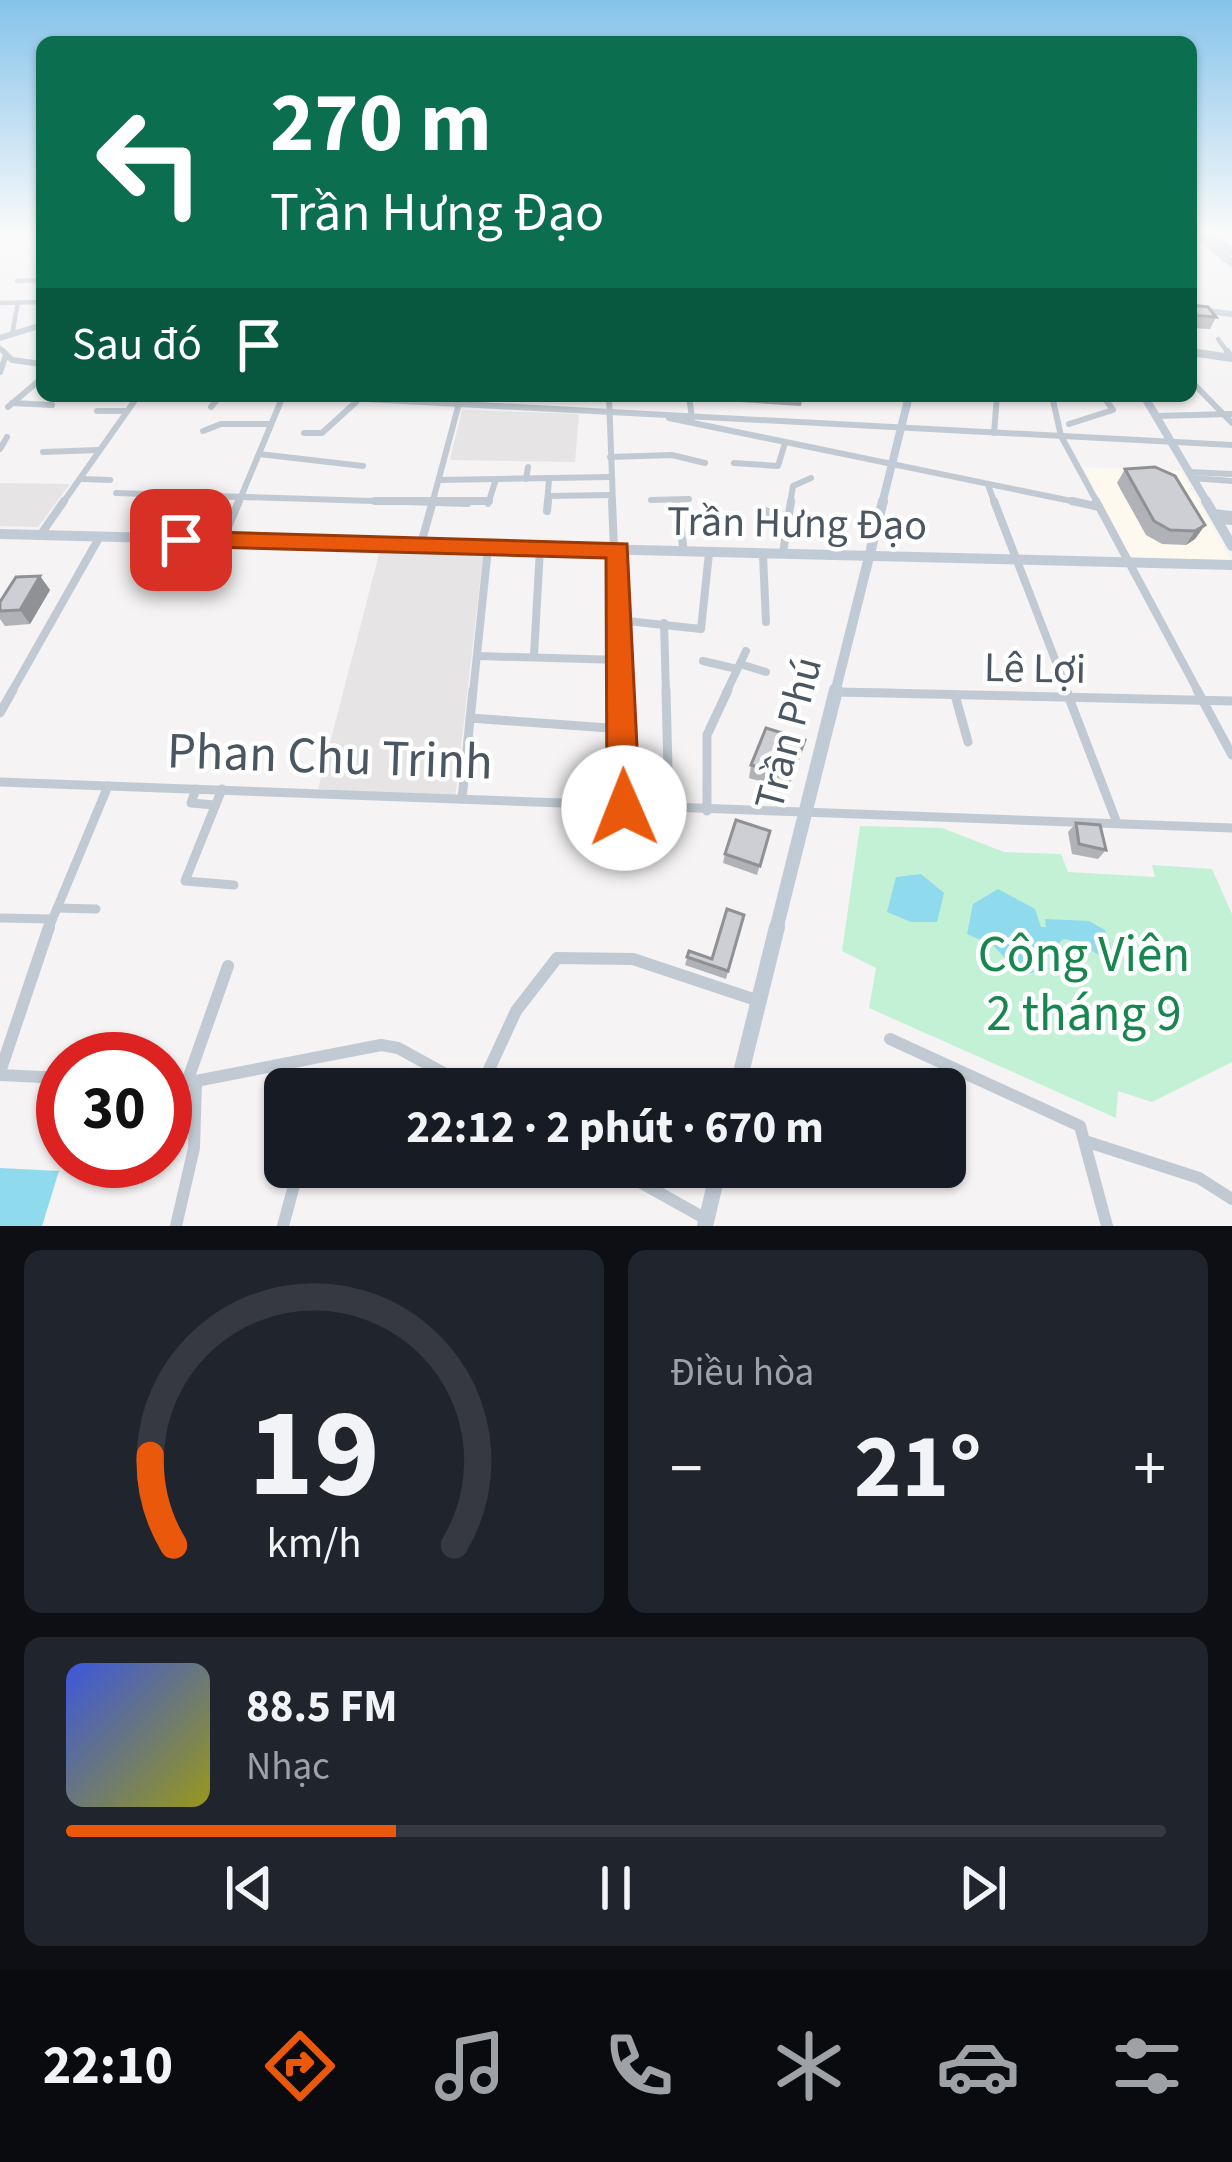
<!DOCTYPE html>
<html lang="vi">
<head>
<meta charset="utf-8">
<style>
	body { margin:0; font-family:"Source Sans 3",sans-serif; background:#20242c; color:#f1f3f6; height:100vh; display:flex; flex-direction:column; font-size:45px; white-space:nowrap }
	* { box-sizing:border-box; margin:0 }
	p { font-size:39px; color:#9ea1a6 }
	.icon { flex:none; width:66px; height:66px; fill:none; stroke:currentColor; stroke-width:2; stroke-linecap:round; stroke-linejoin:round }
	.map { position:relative; height:1226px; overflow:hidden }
	.drawer { display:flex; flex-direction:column; gap:24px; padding:24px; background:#0d0f14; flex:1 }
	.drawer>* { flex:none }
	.banner { position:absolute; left:36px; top:36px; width:1161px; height:366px; border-radius:18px; box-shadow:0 3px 9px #0004; background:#0b6e4f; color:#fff; overflow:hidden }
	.speed { position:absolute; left:36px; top:1032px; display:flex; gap:24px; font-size:60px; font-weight:700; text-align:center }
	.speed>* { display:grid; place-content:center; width:156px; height:156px; border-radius:50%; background:#171b24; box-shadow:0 3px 9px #0004; line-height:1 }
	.speed .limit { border:18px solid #d22; background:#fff; color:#111 }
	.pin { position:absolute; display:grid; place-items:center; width:102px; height:102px; color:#fff; margin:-51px; border-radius:24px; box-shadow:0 6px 18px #0006 }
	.me { position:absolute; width:132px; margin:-66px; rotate:359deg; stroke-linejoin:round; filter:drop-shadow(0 0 9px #0008) }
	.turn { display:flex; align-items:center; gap:42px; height:252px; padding:0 36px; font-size:54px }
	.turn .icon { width:156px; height:156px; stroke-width:2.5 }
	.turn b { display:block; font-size:84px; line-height:102px }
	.then { display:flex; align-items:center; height:114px; padding:0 36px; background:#0003; gap:24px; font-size:45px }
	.big { font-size:90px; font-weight:700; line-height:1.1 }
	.drawer .widget { flex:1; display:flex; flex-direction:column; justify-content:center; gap:18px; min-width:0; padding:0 42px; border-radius:18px; background:#20242c }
	.drawer .dial { align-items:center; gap:0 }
	.dial svg { height:312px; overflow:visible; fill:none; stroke:#363941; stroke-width:7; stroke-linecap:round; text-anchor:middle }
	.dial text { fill:#f1f3f6; stroke:none }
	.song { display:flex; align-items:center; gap:36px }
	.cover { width:144px; height:144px; border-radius:18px; background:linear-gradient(135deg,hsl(230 70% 55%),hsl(60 70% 35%)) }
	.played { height:12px; border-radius:6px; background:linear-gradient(90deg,#ea580c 30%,#363941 30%) }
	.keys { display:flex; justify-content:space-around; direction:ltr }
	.heat { display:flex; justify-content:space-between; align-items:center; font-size:66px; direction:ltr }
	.drawer .tiles { flex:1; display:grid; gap:24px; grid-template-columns:1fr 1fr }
	.widget:last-child { grid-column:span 2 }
	.trip { position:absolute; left:264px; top:1068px; width:702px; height:120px; border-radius:18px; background:#171b24; box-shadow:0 3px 9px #0004; font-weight:700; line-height:120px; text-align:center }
	.menu { display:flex; height:192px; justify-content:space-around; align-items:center; background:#090b0e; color:#9ea1a6 }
	.menu .icon { width:84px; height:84px }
	.menu .selected { color:#ea580c }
	.menu b { font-size:54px; color:#f1f3f6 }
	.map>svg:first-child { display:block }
</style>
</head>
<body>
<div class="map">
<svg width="1232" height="1226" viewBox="0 0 1232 1226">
	<rect width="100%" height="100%" fill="#f5f3f3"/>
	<!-- commercial -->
	<polygon fill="#fdf9ef" points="1083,467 1181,471 1232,561 1129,559"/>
	<!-- education -->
	<g fill="#e6e4e5">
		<polygon points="462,410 579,414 575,462 450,460"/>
		<polygon points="0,483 70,484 38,527 0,526"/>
		<polygon points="381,547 484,548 455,799 318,789"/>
	</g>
	<!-- green -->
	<polygon fill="#c3f1d5" points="860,826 942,828 1004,852 1061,854 1068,872 1155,877 1152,865 1212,869 1232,914 1232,1062 1152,1102 1118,1091 1116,1118 869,1008 876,968 842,951"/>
	<!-- water -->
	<g fill="#90daee">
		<polygon points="921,874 944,893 937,922 911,922 887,912 896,877"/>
		<path d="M998,889L1035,909L1041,927H1046L1045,919L1089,921L1105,930L1115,959C1093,957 1084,941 1063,939L1032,973L1019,974L994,946L967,934L973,904Z"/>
		<polygon points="0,1168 59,1171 42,1226 0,1226"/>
	</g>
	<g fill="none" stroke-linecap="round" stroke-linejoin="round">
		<!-- street-far4 -->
		<g stroke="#c1cad2" stroke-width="4.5">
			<polyline points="0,236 9,232"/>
			<polyline points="17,281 42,280"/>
			<polyline points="0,303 42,302"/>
			<polyline points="12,335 18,302"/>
			<polyline points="1218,339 1229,354"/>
			<polyline points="0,348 6,354"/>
		</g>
		<!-- street-far3 -->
		<g stroke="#c1cad2" stroke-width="6">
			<polyline points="3,351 12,360 42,364"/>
			<polyline points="1227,351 1232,357"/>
			<polyline points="0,372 6,355"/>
			<polyline points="1191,381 1232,423"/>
			<polyline points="309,396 1232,445"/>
			<polyline points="609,396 613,504"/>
			<polyline points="689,396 692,418"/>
			<polyline points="1052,396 1061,436 1098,504"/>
			<polyline points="12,403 52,405"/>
			<polyline points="8,407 42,378"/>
			<polyline points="211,407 220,396"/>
			<polyline points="97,411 127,411"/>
			<polyline points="1156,416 1232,414"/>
			<polyline points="669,418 1086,504"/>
			<polyline points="1069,424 1113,410 1103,396"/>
			<polyline points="203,431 221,424 271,424"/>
			<polyline points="304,433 322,433 356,402"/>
			<polyline points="994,433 997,396"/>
			<polyline points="0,449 7,437"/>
			<polyline points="43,452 99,450"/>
			<polyline points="259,454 363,466"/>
			<polyline points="610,457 672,455 705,463"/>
			<polyline points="734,463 778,466 785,443"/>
			<polyline points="1188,472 1232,474"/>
			<polyline points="1192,478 1232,481"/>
			<polyline points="82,479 110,480"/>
			<polyline points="526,479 528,467"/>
			<polyline points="439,480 609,477"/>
			<polyline points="988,485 995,504"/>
			<polyline points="116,493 468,504"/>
			<polyline points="548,496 610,495"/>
			<polyline points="651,500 689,499"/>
			<polyline points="62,504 138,396"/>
			<polyline points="238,504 283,396"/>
			<polyline points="432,504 458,407"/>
			<polyline points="488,504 496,479"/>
			<polyline points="547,504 549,479"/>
			<polyline points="790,504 793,486 811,478"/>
		</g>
		<!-- street-far2 -->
		<g stroke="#c1cad2" stroke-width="8">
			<polyline points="375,501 489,501"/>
			<polyline points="612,501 614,549"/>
			<polyline points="676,501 684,551"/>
			<polyline points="994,501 1068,693"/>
			<polyline points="1072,501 1099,507"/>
			<polyline points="1096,501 1199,693"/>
			<polyline points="761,510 788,517"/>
			<polyline points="547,511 548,501"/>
			<polyline points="1213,513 1232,515"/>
			<polyline points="1218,520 1232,521"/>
			<polyline points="41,534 64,501"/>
			<polyline points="223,539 239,501"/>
			<polyline points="421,544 433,501"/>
			<polyline points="618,550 621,693"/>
			<polyline points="783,553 791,501"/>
			<polyline points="763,555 766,622"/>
			<polyline points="618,620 701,629 709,553"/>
			<polyline points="664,623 666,693"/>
			<polyline points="534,655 540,549"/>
			<polyline points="478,656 620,660"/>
			<polyline points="703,661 737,669"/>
			<polyline points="740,664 766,672"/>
			<polyline points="838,692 899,693"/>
			<polyline points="11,693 99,538"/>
			<polyline points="473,693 488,548"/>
			<polyline points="726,693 746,651"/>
		</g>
		<!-- street-far1 -->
		<g stroke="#c1cad2" stroke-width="9">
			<polyline points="621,690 624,808"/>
			<polyline points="666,690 669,810"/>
			<polyline points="1066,690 1117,823"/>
			<polyline points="1197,690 1232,755"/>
			<polyline points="838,692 1232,701"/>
			<polyline points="955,695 968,742"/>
			<polyline points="0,713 13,690"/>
			<polyline points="470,718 623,729"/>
			<polyline points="0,782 1232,828"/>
			<polyline points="196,789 191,803 215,805"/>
			<polyline points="222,789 185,881 234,885"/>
			<polyline points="462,799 473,690"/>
			<polyline points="707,811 707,735 728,690"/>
			<polyline points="57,908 96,909"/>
			<polyline points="0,918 52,919"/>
			<polyline points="48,930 108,786"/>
		</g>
		<!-- street -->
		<g stroke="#c1cad2" stroke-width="12">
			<polyline points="890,1039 1080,1126 1107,1226"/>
			<polyline points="0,1072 49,927"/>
			<polyline points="0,1075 63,1078"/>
			<polyline points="165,1081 196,1081 381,1045 398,1048 473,1089"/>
			<polyline points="187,1082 228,966"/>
			<polyline points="480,1089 516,1011 557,958 633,959 756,1000"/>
			<polyline points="1088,1142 1199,1178 1232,1199"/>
			<polyline points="613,1167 706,1219"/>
			<polyline points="176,1226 194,1148 196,1081"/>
			<polyline points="283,1226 299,1167"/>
		</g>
		<!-- secondary-far4 -->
		<g stroke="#c1cbd6" stroke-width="6">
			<polyline points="1191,309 1232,314"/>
			<polyline points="0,338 42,325"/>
			<polyline points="1191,352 1201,354"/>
		</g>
		<!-- secondary-far3 -->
		<g stroke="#c1cbd6" stroke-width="8">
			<polyline points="1191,352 1232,358"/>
			<polyline points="1144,396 1208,504"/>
			<polyline points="882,504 909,396"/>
		</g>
		<!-- secondary-far2 -->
		<g stroke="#c1cbd6" stroke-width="10">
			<polyline points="1206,501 1232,546"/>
			<polyline points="0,534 1232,565"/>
			<polyline points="835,693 883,501"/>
		</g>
		<!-- secondary-far1 -->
		<polyline stroke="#c1cbd6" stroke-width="14" points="776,930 836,690"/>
		<!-- secondary -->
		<g stroke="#c1cbd6" stroke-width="16">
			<polyline points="737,1089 777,927"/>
			<polyline points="705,1226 719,1167"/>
		</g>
		<!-- primary -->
		<g stroke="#b3c2d1" stroke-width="8">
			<polyline points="1194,232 1232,263"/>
			<polyline points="1207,232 1232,252"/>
		</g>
	</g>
	<!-- wall -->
	<g fill="#b0b2b7">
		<polygon points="1191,305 1216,317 1210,329 1191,328"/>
		<polygon points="739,396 803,396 801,406 740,402"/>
		<polygon points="1125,469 1205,525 1195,539 1186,545 1162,544 1146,535 1117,483"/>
		<polygon points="40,576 50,590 30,624 5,626 0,619 0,602"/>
		<polygon points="805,740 788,790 749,778 751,765"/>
		<polygon points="1076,823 1106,850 1098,859 1072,854 1068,832"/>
		<polygon points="770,831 757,875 723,863 725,854"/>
		<polygon points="744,915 726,979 685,965 689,951 712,959"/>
	</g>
	<!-- shaded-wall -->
	<g fill="#909195">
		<polygon points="1205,525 1195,539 1186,545 1195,531"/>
		<polygon points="40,576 50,590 30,624 20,610"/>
	</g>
	<!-- building -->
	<g fill="#cdcfd5" stroke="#909195" stroke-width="3">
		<polygon points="1191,305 1208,307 1216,317 1191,315"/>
		<polygon points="1155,467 1175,476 1205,525 1195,531 1170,530 1154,521 1125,469"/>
		<polygon points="40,576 20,610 0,611 0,602 16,577"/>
		<polygon points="766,728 805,740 791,777 751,765"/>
		<polygon points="736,820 770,831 760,866 725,854"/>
		<polygon points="1076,823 1100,825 1106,850 1079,844"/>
		<polygon points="727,909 744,915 728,971 687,957 689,951 712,959"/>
	</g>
	<!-- sky -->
	<linearGradient id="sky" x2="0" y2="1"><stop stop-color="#85c3ea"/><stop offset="0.58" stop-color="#fafafa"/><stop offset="1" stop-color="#fafafa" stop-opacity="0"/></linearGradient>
	<rect width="1232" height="403" fill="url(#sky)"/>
	<!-- route -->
	<polygon fill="#ea580c" stroke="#983908" stroke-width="3" points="181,531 627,544 640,808 636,818 624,823 612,818 607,808 606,558 172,546 172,534"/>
	<g text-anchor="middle" stroke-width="9" stroke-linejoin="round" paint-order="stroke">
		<!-- street labels -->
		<g font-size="42" fill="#4a5661" stroke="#fff">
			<text transform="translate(797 522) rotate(1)" y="15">Trần Hưng Đạo</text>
			<text transform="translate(1035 667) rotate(1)" y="15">Lê Lợi</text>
			<text transform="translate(787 733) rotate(-75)" y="15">Trần Phú</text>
		</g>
		<!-- near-street labels -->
		<g font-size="51" fill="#4a5661" stroke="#fff">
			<text transform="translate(330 755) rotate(2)" y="18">Phan Chu Trinh</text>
		</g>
		<!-- near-park labels -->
		<g font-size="51" fill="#17864f" stroke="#fff">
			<text x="1084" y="971">Công Viên<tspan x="1084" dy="59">2 tháng 9</tspan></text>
		</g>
	</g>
</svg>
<div class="speed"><div class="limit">30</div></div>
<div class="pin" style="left:181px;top:540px;background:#d93025"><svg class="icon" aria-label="arrive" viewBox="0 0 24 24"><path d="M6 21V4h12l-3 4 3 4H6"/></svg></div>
<svg class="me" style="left:624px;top:808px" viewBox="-20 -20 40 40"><circle r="19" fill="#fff"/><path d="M0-13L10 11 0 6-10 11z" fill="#ea580c"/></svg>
<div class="trip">22:12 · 2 phút · 670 m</div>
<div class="banner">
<div class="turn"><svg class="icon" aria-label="left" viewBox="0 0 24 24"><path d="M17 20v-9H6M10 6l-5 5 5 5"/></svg><div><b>270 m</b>Trần Hưng Đạo</div></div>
<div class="then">Sau đó<svg class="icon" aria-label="arrive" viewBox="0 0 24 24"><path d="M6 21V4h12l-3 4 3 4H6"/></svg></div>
</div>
</div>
<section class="drawer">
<div class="tiles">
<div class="widget dial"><svg viewBox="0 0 100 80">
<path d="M14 69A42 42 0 1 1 86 69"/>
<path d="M14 69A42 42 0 0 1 8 46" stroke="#ea580c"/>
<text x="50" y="56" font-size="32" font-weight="700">19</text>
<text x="50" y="72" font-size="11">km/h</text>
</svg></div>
<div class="widget"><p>Điều hòa</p>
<div class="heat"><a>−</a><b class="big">21°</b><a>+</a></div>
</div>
<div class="widget">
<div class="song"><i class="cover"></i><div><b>88.5 FM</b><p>Nhạc</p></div></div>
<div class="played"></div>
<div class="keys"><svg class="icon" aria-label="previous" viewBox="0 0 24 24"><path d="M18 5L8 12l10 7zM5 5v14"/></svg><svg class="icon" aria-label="pause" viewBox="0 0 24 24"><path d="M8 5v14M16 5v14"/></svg><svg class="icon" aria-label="next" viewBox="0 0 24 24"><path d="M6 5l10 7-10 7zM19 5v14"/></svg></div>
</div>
</div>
</section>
<nav class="menu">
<b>22:10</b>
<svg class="icon selected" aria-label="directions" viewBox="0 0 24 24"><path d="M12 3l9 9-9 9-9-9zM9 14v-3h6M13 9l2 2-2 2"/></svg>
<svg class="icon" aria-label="music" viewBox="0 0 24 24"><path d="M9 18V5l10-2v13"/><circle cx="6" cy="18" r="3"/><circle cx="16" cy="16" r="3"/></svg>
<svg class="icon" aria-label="phone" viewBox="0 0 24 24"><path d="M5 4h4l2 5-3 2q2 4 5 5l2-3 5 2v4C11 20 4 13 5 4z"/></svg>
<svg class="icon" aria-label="climate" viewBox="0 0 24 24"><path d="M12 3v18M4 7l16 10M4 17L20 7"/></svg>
<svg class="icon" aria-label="car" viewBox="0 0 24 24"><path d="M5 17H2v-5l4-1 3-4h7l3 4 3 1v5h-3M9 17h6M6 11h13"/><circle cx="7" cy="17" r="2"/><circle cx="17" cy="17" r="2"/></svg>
<svg class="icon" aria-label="filters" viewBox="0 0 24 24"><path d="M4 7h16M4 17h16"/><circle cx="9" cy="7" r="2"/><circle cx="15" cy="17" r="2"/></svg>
</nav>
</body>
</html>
